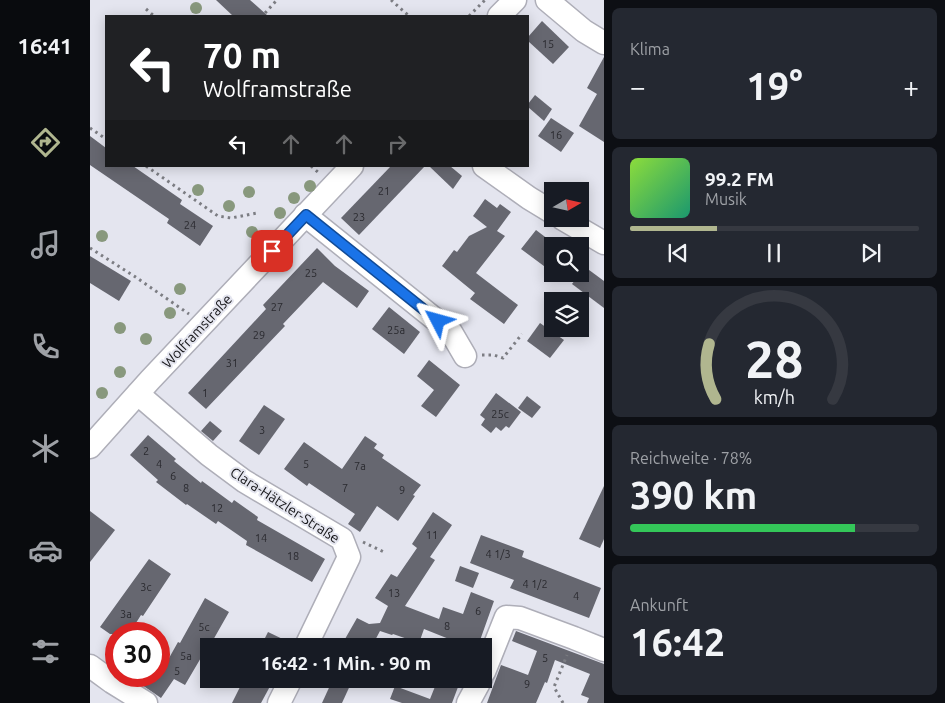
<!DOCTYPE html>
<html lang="de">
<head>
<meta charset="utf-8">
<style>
	body { margin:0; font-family:Ubuntu,sans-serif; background:#242831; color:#f1f3f6; height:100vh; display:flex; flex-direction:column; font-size:19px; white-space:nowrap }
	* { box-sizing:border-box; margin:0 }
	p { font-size:16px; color:#9ea1a6 }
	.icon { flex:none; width:28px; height:28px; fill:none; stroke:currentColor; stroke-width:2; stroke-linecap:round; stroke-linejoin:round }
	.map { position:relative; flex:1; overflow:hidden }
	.sheet { display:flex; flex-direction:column; gap:8px; padding:8px; background:#0d0f14; width:341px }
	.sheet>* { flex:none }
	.banner { position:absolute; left:15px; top:15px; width:424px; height:152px; border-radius:0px; box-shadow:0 2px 12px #0003; background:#202124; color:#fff; overflow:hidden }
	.needle { width:32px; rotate:81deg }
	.buttons { position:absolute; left:454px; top:182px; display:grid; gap:10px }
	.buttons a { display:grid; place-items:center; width:45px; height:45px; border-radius:0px; background:#171b24; box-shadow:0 2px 12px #0003; font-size:25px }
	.speed { position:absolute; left:15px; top:622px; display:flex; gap:10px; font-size:25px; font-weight:700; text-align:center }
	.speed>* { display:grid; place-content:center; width:65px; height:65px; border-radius:50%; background:#171b24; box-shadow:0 2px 12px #0003; line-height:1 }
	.speed .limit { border:8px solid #d22; background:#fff; color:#111 }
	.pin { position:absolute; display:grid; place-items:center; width:42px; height:42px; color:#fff; margin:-21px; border-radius:10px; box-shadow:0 2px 8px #0006 }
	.me { position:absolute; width:55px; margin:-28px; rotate:309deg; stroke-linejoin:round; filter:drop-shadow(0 0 4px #0008) }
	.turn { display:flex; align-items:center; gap:18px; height:105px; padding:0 15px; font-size:22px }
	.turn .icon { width:65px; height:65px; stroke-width:2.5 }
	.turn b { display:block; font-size:35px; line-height:42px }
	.lanes { display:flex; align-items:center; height:48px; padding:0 15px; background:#0003; justify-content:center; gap:25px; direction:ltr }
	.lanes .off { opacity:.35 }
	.big { font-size:38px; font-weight:600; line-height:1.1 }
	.sheet .widget { flex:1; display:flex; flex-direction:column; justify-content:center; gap:8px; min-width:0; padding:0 18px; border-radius:8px; background:#242831 }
	.sheet .dial { align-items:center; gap:0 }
	.dial svg { height:130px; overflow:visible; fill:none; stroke:#363941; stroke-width:7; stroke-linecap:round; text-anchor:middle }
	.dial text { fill:#f1f3f6; stroke:none }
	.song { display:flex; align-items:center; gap:15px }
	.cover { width:60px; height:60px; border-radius:8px; background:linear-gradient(135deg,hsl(90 70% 55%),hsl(160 70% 35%)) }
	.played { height:5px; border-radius:2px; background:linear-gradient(90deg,#b0b68f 30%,#363941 30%) }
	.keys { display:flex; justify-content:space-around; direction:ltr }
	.heat { display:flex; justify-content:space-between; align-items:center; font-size:28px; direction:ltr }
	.charge { height:8px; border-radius:4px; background:linear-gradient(90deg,#34c759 78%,#363941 0) }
	.trip { position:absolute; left:110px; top:638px; width:292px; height:50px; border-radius:0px; background:#171b24; box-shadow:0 2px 12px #0003; font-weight:600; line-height:50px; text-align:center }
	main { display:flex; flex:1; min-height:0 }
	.tab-bar { display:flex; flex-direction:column; width:90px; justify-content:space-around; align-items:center; background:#090b0e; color:#9ea1a6 }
	.tab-bar .icon { width:35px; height:35px }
	.tab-bar .active { color:#b0b68f }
	.tab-bar b { font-size:22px; color:#f1f3f6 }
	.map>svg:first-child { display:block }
</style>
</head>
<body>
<main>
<nav class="tab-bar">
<b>16:41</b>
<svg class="icon active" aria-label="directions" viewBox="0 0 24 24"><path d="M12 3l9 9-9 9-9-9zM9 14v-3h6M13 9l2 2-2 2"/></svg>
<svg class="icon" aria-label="music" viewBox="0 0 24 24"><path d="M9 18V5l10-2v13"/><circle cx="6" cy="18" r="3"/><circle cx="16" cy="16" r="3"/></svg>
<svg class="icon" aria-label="phone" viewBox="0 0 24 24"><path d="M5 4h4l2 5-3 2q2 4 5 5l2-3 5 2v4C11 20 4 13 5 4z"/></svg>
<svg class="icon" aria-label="climate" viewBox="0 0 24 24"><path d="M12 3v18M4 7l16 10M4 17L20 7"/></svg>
<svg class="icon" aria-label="car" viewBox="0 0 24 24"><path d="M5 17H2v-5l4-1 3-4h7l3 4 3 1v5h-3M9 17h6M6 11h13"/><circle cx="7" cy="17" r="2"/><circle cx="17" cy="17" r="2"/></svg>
<svg class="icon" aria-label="filters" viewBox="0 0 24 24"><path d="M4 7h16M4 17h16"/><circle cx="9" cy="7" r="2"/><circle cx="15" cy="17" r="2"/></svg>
</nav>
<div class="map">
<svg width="514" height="703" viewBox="0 0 514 703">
	<rect width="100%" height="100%" fill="#e4e5ef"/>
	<!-- building -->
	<g fill="#666770">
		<polygon points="126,0 160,0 178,16 143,16"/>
		<polygon points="452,21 479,47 463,64 438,41 438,37"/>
		<polygon points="514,57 514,142 489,126 507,94 497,88"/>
		<polygon points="445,95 462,109 454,121 438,107 438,104"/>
		<polygon points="461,118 484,133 471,152 448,136"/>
		<polygon points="0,136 16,148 16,166 43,166 92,200 90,204 123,226 110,246 77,223 79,219 0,165"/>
		<polygon points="301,166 335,166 269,235 251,218"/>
		<polygon points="339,166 360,166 372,176 363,189"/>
		<polygon points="395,199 407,208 410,204 421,212 407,231 415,236 386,273 428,305 414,324 380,299 385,293 352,266 364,250 367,252 379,236 397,227 383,216"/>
		<polygon points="446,230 467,246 462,246 462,272 431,249"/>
		<polygon points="227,248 245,266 279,291 267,308 233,282 193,324 195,326 116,409 98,393 176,309 173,305"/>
		<polygon points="0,256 41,281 29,301 0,283"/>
		<polygon points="495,267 514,281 514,308 482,284"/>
		<polygon points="299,307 330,332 314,354 282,329"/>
		<polygon points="450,323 474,340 460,358 437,341"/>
		<polygon points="339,360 370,385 346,417 331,406 344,390 327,376"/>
		<polygon points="406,393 431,412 419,428 416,426 411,431 406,427 401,433 391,425 395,419 390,415"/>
		<polygon points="437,396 451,407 442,418 428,408"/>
		<polygon points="174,405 195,419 169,455 149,441"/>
		<polygon points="120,421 132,431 123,441 111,431"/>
		<polygon points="58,435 86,459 84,461 111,483 112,481 142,503 144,500 168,517 167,520 235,559 222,582 156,545 157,541 128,521 126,524 97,504 96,505 66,482 68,480 40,455"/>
		<polygon points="275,436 287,444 284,448 294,455 292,458 331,485 323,495 325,496 308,521 287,506 270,532 258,524 265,514 219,483 217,486 194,469 214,442 252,469"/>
		<polygon points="514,486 514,539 510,548 489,539"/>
		<polygon points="0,511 25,530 0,562"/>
		<polygon points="343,512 362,525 340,557 345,560 315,606 349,619 353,607 373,614 381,592 404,601 388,646 362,646 364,641 334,629 329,643 303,634 302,635 290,631 282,646 251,646 267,618 279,624 290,623 298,606 285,598 301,574 307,577 327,548 322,544"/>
		<polygon points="391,535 434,551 432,557 511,588 499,618 420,588 424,580 380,563"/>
		<polygon points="59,559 81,574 53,616 51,615 39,634 20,634 10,627"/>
		<polygon points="370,566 389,573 383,588 365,581"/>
		<polygon points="115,598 139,612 114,656 112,656 95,685 84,679 71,698 39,676 69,676 88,642 90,643"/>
		<polygon points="426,631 514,664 514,703 497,703 499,698 491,695 500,674 465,660 457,683 455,682 446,703 397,703 411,665 438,675 447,651 422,641"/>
		<polygon points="178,632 203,644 203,646 171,646"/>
		<polygon points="154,679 184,679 171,703 142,703"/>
		<polygon points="243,679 263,679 252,703 232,703"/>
		<polygon points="348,679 371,679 362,703 312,703 300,699 305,686 340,699"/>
	</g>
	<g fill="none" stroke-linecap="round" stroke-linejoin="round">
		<defs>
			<g id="minor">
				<polyline points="457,0 494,31 514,43"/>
				<polyline points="409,16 425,0"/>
				<polyline points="394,166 439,198 462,212"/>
				<polyline points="215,215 361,332 375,356"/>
				<polyline points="473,219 514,243"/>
				<polyline points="48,394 119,455 154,481 252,539 259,557 216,646"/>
				<polyline points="0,447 60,380 262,166"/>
				<polyline points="0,666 22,682 56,703"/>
				<polyline points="394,672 416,617 430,618 484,638 514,650"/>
				<polyline points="189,703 201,679"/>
				<polyline points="378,703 391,679"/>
			</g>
		</defs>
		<!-- minor casing -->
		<use href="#minor" stroke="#aeaeb8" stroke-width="25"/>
		<!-- path -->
		<g stroke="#7c7d83" stroke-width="3" stroke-dasharray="2.5 4" stroke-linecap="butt">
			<polyline points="301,0 319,16"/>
			<polyline points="56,9 64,16"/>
			<polyline points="175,13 186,1"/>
			<polyline points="379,16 395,0"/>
			<polyline points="0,128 16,139"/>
			<polyline points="56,166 128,216 141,218 167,213"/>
			<polyline points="221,166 230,174"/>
			<polyline points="0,248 44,276 99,314"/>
			<polyline points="392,355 404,355 413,358 432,334"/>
			<polyline points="273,542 296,553"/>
			<polyline points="473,703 464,687 477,655"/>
		</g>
		<!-- minor -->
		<use href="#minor" stroke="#fff" stroke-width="22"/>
	</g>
	<!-- trees -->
	<g fill="#88987d">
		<circle cx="106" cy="8" r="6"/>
		<circle cx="220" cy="186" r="6"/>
		<circle cx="108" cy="190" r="6"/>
		<circle cx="159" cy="192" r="6"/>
		<circle cx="204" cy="198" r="6"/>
		<circle cx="139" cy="206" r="6"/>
		<circle cx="190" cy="213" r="6"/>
		<circle cx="162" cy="232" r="6"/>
		<circle cx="12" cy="236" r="6"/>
		<circle cx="90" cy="289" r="6"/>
		<circle cx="80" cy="313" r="6"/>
		<circle cx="30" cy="328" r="6"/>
		<circle cx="56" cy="339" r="6"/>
		<circle cx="30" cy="372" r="6"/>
		<circle cx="12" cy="393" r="6"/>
	</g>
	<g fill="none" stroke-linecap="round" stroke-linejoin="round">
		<defs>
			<polyline id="route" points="182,251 216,215 348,321"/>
		</defs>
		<!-- route casing -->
		<use href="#route" stroke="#114b97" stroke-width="12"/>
		<!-- route -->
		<use href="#route" stroke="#1a73e8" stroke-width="9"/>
	</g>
	<g text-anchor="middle" stroke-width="4" stroke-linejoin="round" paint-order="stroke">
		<!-- number labels -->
		<g font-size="11" fill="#2a2a2f">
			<text x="458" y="48">15</text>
			<text x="466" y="139">16</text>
			<text x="294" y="195">21</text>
			<text x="269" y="221">23</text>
			<text x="100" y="229">24</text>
			<text x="221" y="277">25</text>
			<text x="187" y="311">27</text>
			<text x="306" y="334">25a</text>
			<text x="169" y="339">29</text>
			<text x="142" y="367">31</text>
			<text x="115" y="397">1</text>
			<text x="410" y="418">25c</text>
			<text x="172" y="434">3</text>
			<text x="56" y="455">2</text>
			<text x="69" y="468">4</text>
			<text x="216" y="468">5</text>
			<text x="270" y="470">7a</text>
			<text x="83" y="480">6</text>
			<text x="96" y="492">8</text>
			<text x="255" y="492">7</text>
			<text x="312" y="494">9</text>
			<text x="127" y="512">12</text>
			<text x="342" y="539">11</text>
			<text x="171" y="542">14</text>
			<text x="408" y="558">4 1/3</text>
			<text x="203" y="560">18</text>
			<text x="445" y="588">4 1/2</text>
			<text x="56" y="591">3c</text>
			<text x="304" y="597">13</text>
			<text x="486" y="600">4</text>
			<text x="388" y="615">6</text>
			<text x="36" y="618">3a</text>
			<text x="357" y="630">8</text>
			<text x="114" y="631">5c</text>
			<text x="96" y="660">5a</text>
			<text x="455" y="662">5</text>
			<text x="87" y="675">5</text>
			<text x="437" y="688">9</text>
		</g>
		<!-- street labels -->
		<g font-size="14" fill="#161619" stroke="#e4e5ef">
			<text transform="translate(107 331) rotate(-47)" y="5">Wolframstraße</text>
			<text transform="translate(195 505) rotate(33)" y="5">Clara-Hätzler-Straße</text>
		</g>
	</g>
</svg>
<div class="buttons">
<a><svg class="needle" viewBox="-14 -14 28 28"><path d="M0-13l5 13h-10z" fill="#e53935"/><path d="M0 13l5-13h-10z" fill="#9ea1a6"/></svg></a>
<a><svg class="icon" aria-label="search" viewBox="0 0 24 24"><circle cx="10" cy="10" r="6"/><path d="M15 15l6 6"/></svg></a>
<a><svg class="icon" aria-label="layers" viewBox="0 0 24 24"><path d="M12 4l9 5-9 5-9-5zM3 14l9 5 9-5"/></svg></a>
</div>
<div class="speed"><div class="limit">30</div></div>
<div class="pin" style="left:182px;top:251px;background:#d93025"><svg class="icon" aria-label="arrive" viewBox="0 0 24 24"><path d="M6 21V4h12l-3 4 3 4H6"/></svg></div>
<svg class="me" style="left:348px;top:321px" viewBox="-20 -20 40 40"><path d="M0-17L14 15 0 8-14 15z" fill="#1a73e8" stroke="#fff" stroke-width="4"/></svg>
<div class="trip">16:42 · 1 Min. · 90 m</div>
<div class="banner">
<div class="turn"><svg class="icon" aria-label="left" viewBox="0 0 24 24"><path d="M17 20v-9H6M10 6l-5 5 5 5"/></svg><div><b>70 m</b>Wolframstraße</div></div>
<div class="lanes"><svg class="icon" aria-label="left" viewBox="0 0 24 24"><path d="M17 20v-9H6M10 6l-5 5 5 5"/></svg><svg class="icon off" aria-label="ahead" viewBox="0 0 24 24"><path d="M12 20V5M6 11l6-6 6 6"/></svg><svg class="icon off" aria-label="ahead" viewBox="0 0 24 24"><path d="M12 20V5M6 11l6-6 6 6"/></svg><svg class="icon off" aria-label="right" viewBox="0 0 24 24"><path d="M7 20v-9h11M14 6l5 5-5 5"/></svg></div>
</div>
</div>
<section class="sheet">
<div class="widget"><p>Klima</p>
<div class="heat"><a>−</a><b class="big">19°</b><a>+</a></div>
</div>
<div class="widget">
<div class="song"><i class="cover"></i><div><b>99.2 FM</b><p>Musik</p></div></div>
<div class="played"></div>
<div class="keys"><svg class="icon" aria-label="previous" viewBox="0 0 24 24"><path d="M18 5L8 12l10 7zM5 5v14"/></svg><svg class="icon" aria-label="pause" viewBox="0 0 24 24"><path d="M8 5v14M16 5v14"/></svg><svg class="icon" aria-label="next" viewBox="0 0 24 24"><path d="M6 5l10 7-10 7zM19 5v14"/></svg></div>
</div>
<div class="widget dial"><svg viewBox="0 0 100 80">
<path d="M14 69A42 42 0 1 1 86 69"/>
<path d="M14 69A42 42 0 0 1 10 35" stroke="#b0b68f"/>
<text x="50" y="56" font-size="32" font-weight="700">28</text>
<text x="50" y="72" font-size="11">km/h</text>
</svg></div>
<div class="widget"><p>Reichweite · 78%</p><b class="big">390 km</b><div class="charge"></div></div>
<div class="widget"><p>Ankunft</p><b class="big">16:42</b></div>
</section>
</main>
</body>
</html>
